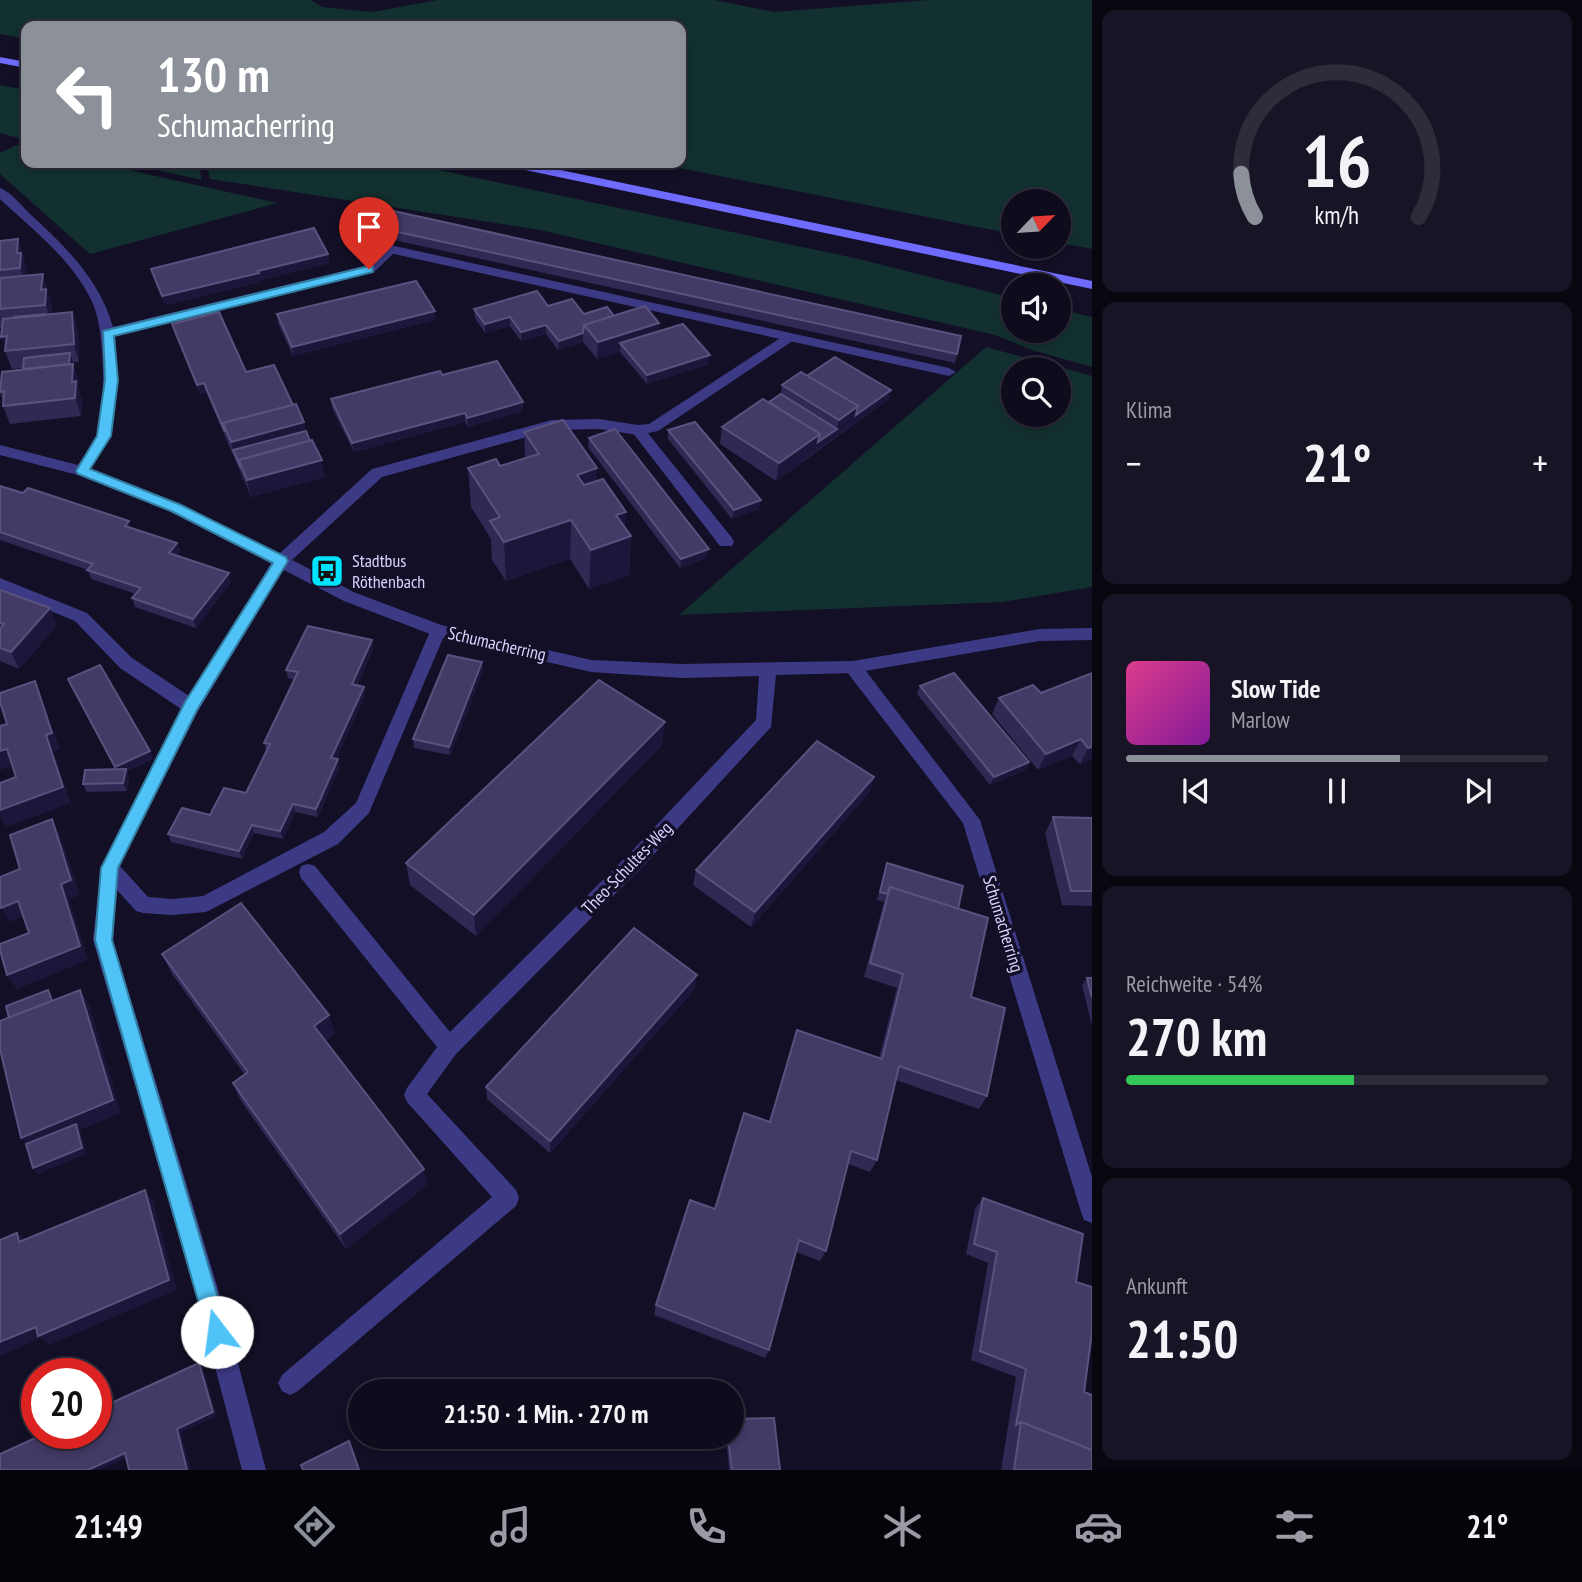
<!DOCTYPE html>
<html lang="de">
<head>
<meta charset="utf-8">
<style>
	body { margin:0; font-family:"PT Sans Narrow",sans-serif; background:#171425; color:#f1f3f6; height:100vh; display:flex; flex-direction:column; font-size:26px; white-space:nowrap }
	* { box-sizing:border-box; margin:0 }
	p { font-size:23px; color:#9b9ba3 }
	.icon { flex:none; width:38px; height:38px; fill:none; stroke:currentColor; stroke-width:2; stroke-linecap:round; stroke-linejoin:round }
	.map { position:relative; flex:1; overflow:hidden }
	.drawer { display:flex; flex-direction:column; gap:10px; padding:10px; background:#08060f; width:490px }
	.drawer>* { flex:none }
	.banner { position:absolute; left:21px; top:21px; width:665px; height:147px; border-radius:14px; box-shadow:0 4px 10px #0003,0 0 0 2px #2e2b3b; background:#8c9099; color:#fff; overflow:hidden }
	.needle { width:46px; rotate:65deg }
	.controls { position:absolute; left:1001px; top:189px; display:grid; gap:14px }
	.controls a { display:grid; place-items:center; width:70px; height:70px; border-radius:50%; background:#0e0b1c; box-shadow:0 4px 10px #0003,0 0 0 2px #2e2b3b; font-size:35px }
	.speed { position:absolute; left:21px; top:1358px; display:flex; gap:14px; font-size:35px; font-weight:700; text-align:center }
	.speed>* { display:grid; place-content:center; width:91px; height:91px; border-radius:50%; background:#0e0b1c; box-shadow:0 4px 10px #0003,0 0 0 2px #2e2b3b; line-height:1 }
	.speed .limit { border:10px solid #d22; background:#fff; color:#111 }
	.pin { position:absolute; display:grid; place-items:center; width:60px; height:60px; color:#fff; margin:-72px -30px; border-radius:50% 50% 50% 0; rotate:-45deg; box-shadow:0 0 7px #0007 }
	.pin .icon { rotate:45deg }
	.me { position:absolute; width:77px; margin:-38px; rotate:345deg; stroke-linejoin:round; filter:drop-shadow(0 0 5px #0008) }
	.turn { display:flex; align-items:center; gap:24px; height:147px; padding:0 21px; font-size:32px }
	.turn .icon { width:91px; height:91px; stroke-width:2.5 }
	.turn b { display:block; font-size:49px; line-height:60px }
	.big { font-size:52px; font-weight:600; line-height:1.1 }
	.drawer .card { flex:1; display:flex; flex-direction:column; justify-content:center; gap:10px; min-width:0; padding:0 24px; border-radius:14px; background:#171425 }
	.drawer .dial { align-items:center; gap:0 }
	.dial svg { height:182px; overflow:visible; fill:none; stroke:#2e2b3b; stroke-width:7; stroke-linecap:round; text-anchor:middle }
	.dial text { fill:#f1f3f6; stroke:none }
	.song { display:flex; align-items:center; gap:21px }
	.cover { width:84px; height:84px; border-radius:10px; background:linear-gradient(135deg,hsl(330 70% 55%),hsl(290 70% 35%)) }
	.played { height:7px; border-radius:4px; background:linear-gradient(90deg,#8c9099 65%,#2e2b3b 65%) }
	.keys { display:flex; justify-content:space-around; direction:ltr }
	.heat { display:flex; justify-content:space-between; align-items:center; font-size:38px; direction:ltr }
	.charge { height:10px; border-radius:5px; background:linear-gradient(90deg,#34c759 54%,#2e2b3b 0) }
	.trip { position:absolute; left:348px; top:1379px; width:396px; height:70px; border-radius:35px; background:#0e0b1c; box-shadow:0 4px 10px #0003,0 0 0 2px #2e2b3b; font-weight:600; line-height:70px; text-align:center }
	.menu { display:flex; height:112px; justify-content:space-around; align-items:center; background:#06040b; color:#9b9ba3 }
	.menu .icon { width:49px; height:49px }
	.menu .selected { color:#8c9099 }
	.menu b { font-size:32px; color:#f1f3f6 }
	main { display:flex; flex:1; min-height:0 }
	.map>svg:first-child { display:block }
</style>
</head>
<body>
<main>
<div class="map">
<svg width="1092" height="1470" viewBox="0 0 1092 1470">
	<rect width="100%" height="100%" fill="#130f26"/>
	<!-- green -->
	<g fill="#12302f" fill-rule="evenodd">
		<polygon points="0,0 311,0 322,7 373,12 437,0 715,0 774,12 929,0 1092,0 1092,249 1059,243 1059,201 1013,201 1013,234 654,163 681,163 681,26 26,26 26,39 0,34"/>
		<polygon points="0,85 26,90 26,140 0,133"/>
		<polygon points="17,145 26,147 26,163 97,163 278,203 90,254 0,174 0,153"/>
		<polygon points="126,163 198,163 202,180"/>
		<polygon points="206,163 406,163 859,259 1013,298 1013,331 1059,331 1059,309 1092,317 1092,367 1032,350 995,335 540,230 210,179"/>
		<path d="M986,347L1092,376V587L1003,602L679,615ZM1059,369V415H1013V369Z"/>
	</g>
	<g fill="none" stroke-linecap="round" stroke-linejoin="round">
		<!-- service -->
		<g fill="#3d3a85" fill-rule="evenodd">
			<polygon points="390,245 949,368 956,372 949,376 385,252 384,249"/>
			<polygon points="638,425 643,427 732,538 734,542 732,546 720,546 633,433 631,430"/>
			<polygon points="281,555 289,561 198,711 120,866 148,897 172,899 203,896 324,832 356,803 432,627 438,625 446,631 369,813 338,844 206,912 172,915 143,913 136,911 117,890 113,940 223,1306 266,1470 242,1470 199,1306 93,940 101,868 181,709 120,668 75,621 0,590 0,578 87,613 132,658 189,696 275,557"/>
			<polygon points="853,661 859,662 980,820 1092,1177 1092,1223 1084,1220 1081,1212 963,823 847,672 845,667 847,662"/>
		</g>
		<!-- minor -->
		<path fill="#3d3a85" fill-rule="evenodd" d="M0,188C11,192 21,205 29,213C65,246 100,280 113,327L364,266L385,246H395V252L374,272L115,336L118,380L111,436L91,469L181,504L279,554L372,469L552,420L599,419L638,425L649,424L785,335H795L797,338L658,431L638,435L599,429L552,430L382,477L292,560L356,593L441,625L591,660L682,664L853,661L1040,629L1092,628V640L1040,641L853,673L776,675L771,727L645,864L456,1054L427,1094L516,1190L519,1198L516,1206L298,1391L290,1395L282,1391L278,1383L282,1375L492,1197L407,1102L404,1095L407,1088L437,1047L301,878L299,872L301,866L308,864L315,866L450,1032L631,852L756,720L759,676L682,678L591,672L438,637L344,601L171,512L78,475L0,455V445L78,465C84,456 91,447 96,437C107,411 105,330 93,304C75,262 32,229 0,199Z"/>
		<!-- secondary -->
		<g fill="#6f6bff" fill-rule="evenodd">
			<polygon points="0,57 26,62 26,68 0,63"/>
			<polygon points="505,163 527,163 1092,281 1092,289 511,167"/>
		</g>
	</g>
	<!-- wall -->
	<g fill="#312854">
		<polygon points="366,225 957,354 955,363 367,234"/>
		<polygon points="18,239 24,257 24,260 27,270 27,276 43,274 52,307 52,314 78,329 79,362 73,362 73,364 79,381 78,388 82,399 81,416 10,424 3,406 4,402 0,393 0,386 23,369 23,368 12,369 5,351 2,327 0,328 0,241"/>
		<polygon points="330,263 261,280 261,282 165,305 151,269"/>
		<polygon points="548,306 584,314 614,316 659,323 659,331 709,364 647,384 620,352 597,359 583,342 558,350 546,334 521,341 510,326 485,333 475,318 474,309"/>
		<polygon points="277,314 435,320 293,356 278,323"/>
		<polygon points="172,324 246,372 306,431 325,477 251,497 206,392 200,394 175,333"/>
		<polygon points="442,375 523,402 523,411 468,427 465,422 354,452 332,408 331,399"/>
		<polygon points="807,376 889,399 776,481 720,444 722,427 769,402 781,394 782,385"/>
		<polygon points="668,430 759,509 732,519 668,439"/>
		<polygon points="524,432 597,481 631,536 629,575 589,589 570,559 506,581 492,560 491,539 471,507 468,468 500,466 525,458"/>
		<polygon points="589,438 707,558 680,568 588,447"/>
		<polygon points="0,486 177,543 180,552 177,556 231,582 196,628 135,607 132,598 136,594 91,579 88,570 0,540"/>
		<polygon points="0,590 57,625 19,669 0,661"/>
		<polygon points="372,640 373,649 357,685 364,687 365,695 336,759 339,768 318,817 295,812 283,839 254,833 242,859 171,842 168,834 210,815 246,793 266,751 264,743 295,680 288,678 286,670"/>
		<polygon points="482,662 483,671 450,755 414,748 413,739"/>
		<polygon points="1092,673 1092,759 1080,764 1072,756 1038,770 992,714 999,698 1041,693"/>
		<polygon points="68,679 153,759 127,771 129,777 127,791 87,792 83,784 116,769"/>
		<polygon points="920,686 1029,762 1025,770 990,785 917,694"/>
		<polygon points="662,745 476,936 410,885 406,863"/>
		<polygon points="874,777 869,793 751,927 693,885 696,870"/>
		<polygon points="1053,817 1092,818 1092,906 1062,905 1045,833"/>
		<polygon points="887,863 958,909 971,997 987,1096 979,1109 896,1080 877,1160 870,1172 848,1164 826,1251 820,1261 796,1252 769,1350 765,1358 654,1315 656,1305 769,1122 797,1030 879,1058 897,988 864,977 884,902 877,900"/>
		<polygon points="162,954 335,1034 325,1041 427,1185 346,1249 241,1101 233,1083 245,1075 172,974"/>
		<polygon points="1087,978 1092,978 1092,1026 1082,985"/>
		<polygon points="695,989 550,1153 487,1099 486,1087"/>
		<polygon points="983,1198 1076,1282 1084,1392 1092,1470 1001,1470 1016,1377 971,1360 988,1263 966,1254 975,1209"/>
		<polygon points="726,1437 732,1437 780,1470 729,1470"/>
	</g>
	<!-- shaded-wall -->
	<g fill="#1d163a">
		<polygon points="18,239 24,257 24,260 27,270 26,286 20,268 17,253"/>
		<polygon points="328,254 330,263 261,280 261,282 165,305 162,296 258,271"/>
		<polygon points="43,274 52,307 51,322 41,290"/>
		<polygon points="435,311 435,320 293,356 292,347"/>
		<polygon points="72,312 78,329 79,362 74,344"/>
		<polygon points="510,317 510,326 485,333 485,324"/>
		<polygon points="659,323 658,340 620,343 620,352 597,359 598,342"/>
		<polygon points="546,325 546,334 521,341 521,332"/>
		<polygon points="583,333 583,342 558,350 559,341"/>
		<polygon points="7,336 7,351 1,337"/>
		<polygon points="70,353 73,362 73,366 73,364 79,381 78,388 82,399 81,416 75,398 72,382 69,364"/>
		<polygon points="710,355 709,364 647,384 647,375"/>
		<polygon points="204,383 206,392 200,394 197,385"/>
		<polygon points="891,390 889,399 816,451 818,442 837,429 839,420 858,406"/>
		<polygon points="523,402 523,411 468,427 467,418"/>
		<polygon points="465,413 465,422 354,452 352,443"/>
		<polygon points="304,422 307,440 233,450 231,442"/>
		<polygon points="820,434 816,451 776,481 779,463"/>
		<polygon points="322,460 325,477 251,497 247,480"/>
		<polygon points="597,468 596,508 577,475"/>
		<polygon points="761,500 759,509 732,519 734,510"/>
		<polygon points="626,512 625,538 631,536 629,575 589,589 591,550 616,515"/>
		<polygon points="571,520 570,559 506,581 504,542"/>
		<polygon points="129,521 132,530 125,526"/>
		<polygon points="177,543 180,552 172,562 169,553"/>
		<polygon points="709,549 707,558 680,568 681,559"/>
		<polygon points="229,573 231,582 196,628 193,619"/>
		<polygon points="50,608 57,625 19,669 11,652"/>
		<polygon points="372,640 373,649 353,692 352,684"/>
		<polygon points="482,662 483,671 450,755 449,747"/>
		<polygon points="35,681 42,698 60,749 53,751 71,803 6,827 0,816 0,810 46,735"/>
		<polygon points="364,687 365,695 333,766 331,758"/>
		<polygon points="665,722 662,745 476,936 474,915"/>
		<polygon points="1081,739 1072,756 1038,770 1046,754"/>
		<polygon points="1092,747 1092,759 1080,764 1088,748"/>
		<polygon points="7,749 16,765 0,770 0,751"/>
		<polygon points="150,751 153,759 127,771 129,777 127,791 115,767"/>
		<polygon points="338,759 339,768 318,817 316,809"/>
		<polygon points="1029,762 1025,770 990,785 994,777"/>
		<polygon points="874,777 869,793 751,927 755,912"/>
		<polygon points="293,804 295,812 283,839 280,831"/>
		<polygon points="52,819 60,835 80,895 69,899 88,960 17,989 7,975 61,884"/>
		<polygon points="252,825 254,833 242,859 239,851"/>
		<polygon points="18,901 27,915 10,922 1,908"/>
		<polygon points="697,975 695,989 550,1153 550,1141"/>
		<polygon points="80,990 89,1004 121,1113 80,1130 87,1154 38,1174 33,1168 31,1150 21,1138"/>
		<polygon points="329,1015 335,1034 320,1045 314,1026"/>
		<polygon points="424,1169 427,1185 346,1249 340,1234"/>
		<polygon points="145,1190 153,1201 177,1290 49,1345 41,1338 0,1356 0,1342"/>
		<polygon points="17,1233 28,1244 19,1242"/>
		<polygon points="199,1363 203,1368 217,1416 181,1432 191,1470 187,1470 177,1429"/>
		<polygon points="125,1453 130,1456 100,1470 88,1470"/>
	</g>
	<!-- building -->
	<g fill="#433a66" stroke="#5a527e" stroke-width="2">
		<polygon points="380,208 961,336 957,354 366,225"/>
		<polygon points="314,228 328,254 258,271 259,273 162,296 151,269"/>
		<polygon points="18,239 17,253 21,253 20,268 0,270 0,241"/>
		<polygon points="43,274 41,290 46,289 45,305 0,309 0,278"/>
		<polygon points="416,281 435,311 292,347 277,314"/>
		<polygon points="537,291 548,306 572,299 584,314 607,307 614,316 584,325 583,333 559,341 546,325 521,332 510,317 485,324 474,309"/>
		<polygon points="645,306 659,323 598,342 584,325"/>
		<polygon points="72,312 74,344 5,351 7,336 1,337 3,319"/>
		<polygon points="219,312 246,372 274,365 293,405 223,423 225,432 204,383 197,385 172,324"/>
		<polygon points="44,314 44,315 14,318 14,317"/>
		<polygon points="683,324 710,355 647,375 620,343"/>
		<polygon points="70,353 69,364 23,369 24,358"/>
		<polygon points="835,357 891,390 856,415 858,406 807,376"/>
		<polygon points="497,361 523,402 467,418 465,413 352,443 331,399 440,371 442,375"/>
		<polygon points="73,364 72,382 76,381 75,398 3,406 4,391 0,392 2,372"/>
		<polygon points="801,372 858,406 839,420 782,385"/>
		<polygon points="781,394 837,429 818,442 820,434 769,402"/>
		<polygon points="763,399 820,434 779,463 722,427"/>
		<polygon points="296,404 304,422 231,442 223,423"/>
		<polygon points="563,420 597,468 577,475 584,485 603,479 626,512 616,515 631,536 591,550 571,520 504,542 490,521 500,517 468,468 496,459 500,466 539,454 524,432"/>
		<polygon points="695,422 761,500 734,510 668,430"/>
		<polygon points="615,429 709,549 681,559 589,438"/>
		<polygon points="306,431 310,441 239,460 241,468 233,450"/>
		<polygon points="312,440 322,460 247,480 239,460"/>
		<polygon points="0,486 23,493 28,488 129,521 125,526 177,543 169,553 229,573 193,619 132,598 141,588 87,570 93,564 0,532"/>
		<polygon points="0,590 50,608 11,652 0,648 0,629 4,624 0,623"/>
		<polygon points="308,626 372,640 352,684 364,687 331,758 338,759 316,809 293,804 280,831 252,825 239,851 168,834 182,808 210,815 224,788 246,793 270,744 264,743 298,672 286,670"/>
		<polygon points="448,655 482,662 449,747 413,739"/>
		<polygon points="100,665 150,751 115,767 68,679"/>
		<polygon points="954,673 1029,762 994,777 920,686"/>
		<polygon points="1092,673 1092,747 1088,748 1081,739 1046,754 999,698 1033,685 1041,693"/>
		<polygon points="599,680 665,722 474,915 406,863"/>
		<polygon points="35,681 52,733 46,735 63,787 0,810 0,783 16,777 7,749 0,751 0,726 7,724 0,702 0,693"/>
		<polygon points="817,741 874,777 755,912 696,870"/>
		<polygon points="126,769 123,783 83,784 85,770"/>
		<polygon points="1053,817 1092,818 1092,891 1071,891"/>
		<polygon points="52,819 71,880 61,884 80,946 7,975 0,950 0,944 29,933 18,901 1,908 0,905 0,877 20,869 10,835"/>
		<polygon points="887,863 963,886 958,909 890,887 887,894 880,892"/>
		<polygon points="890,887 988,918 971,997 1005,1008 987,1096 899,1066 877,1160 851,1151 826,1251 799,1240 769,1350 656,1305 690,1200 715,1209 744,1113 770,1122 797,1030 882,1059 903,974 870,963"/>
		<polygon points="241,903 329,1015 314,1026 424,1169 340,1234 233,1083 248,1072 162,954"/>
		<polygon points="634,928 697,975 550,1141 486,1087"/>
		<polygon points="1087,978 1092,978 1092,998"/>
		<polygon points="48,990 52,1001 9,1018 6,1006"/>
		<polygon points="80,990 113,1100 21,1138 0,1049 0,1021"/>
		<polygon points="76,1124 82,1148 33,1168 26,1144"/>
		<polygon points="145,1190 169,1280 38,1336 36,1327 0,1342 0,1240 17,1233 19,1242"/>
		<polygon points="983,1198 1083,1234 1076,1282 1092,1287 1092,1332 1084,1392 1092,1395 1092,1450 1021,1422 1016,1425 1026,1369 980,1351 997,1252 974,1244"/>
		<polygon points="199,1363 213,1412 177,1429 187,1470 129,1470 125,1453 88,1470 0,1470 0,1454 46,1433 96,1433 96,1410"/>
		<polygon points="774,1418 780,1470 732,1470 728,1437 732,1437 732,1419"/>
		<polygon points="1021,1422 1092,1450 1092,1470 1014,1470"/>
		<polygon points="349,1441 359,1470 303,1470 301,1465"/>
	</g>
	<!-- route -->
	<polygon fill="#4fc3f7" stroke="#337fa1" stroke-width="2" points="369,266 373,267 373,272 114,336 118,380 111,436 90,469 181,505 286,557 288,561 197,710 118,868 112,940 228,1332 225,1339 217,1342 210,1339 207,1332 95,940 101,868 185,702 273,563 171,511 78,474 76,471 97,436 105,380 103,331"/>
	<!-- icons -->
	<defs>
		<symbol id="bus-square" viewBox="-11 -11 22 22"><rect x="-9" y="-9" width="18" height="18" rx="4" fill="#00e5ff" stroke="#130f26"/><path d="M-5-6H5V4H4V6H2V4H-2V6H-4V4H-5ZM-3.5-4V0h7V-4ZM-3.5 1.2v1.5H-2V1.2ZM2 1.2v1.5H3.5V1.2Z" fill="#111"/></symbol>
	</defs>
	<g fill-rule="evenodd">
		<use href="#bus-square" x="308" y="552" width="38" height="38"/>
	</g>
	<g text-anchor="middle" stroke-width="7" stroke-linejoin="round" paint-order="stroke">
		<!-- poi labels -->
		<g font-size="18" fill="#d9d4ff" stroke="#130f26" text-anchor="start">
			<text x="352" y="567">Stadtbus<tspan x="352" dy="21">Röthenbach</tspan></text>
		</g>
		<!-- street labels -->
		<g font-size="18" fill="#d9d4ff" stroke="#130f26">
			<text transform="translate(497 644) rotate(13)" y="6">Schumacherring</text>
			<text transform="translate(627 868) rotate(-46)" y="6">Theo-Schultes-Weg</text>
			<text transform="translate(1003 924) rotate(73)" y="6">Schumacherring</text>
		</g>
	</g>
</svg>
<div class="controls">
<a><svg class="needle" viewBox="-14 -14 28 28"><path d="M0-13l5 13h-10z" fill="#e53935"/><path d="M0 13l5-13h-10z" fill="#9b9ba3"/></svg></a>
<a><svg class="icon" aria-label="sound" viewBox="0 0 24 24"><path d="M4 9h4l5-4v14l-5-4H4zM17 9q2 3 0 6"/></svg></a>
<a><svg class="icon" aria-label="search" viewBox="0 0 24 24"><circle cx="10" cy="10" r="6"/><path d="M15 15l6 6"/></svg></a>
</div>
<div class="speed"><div class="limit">20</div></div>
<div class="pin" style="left:369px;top:269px;background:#d93025"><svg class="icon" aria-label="arrive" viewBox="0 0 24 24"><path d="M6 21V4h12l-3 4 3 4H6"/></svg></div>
<svg class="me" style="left:217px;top:1332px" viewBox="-20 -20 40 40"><circle r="19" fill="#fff"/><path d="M0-13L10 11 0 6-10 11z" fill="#4fc3f7"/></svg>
<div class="trip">21:50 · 1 Min. · 270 m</div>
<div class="banner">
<div class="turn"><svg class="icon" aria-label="left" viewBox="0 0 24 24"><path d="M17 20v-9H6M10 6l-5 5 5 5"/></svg><div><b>130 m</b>Schumacherring</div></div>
</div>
</div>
<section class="drawer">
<div class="card dial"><svg viewBox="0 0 100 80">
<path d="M14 69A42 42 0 1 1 86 69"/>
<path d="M14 69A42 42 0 0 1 8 50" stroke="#8c9099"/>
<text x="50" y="56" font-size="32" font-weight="700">16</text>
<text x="50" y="72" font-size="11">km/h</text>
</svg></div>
<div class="card"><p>Klima</p>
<div class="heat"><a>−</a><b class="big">21°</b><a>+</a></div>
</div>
<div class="card">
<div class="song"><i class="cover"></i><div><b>Slow Tide</b><p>Marlow</p></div></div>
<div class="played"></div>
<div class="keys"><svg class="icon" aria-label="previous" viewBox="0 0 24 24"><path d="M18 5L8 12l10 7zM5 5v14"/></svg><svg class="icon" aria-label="pause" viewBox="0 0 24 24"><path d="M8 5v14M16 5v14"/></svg><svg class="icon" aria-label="next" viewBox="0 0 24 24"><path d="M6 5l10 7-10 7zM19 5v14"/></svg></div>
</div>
<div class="card"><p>Reichweite · 54%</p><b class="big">270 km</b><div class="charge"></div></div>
<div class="card"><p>Ankunft</p><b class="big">21:50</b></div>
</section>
</main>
<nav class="menu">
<b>21:49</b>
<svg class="icon selected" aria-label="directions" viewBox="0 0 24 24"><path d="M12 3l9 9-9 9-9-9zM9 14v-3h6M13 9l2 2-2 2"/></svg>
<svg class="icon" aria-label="music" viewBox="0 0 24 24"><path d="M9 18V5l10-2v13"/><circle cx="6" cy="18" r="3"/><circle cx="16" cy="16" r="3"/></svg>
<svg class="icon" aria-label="phone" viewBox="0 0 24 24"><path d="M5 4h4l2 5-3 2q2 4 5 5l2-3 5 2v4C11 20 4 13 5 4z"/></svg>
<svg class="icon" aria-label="climate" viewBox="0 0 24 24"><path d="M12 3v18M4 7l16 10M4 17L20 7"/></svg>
<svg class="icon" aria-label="car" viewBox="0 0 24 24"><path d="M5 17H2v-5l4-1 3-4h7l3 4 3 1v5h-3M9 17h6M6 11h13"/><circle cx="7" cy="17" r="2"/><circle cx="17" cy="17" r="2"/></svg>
<svg class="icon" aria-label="filters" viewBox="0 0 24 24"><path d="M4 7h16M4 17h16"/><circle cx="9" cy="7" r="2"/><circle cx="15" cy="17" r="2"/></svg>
<b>21°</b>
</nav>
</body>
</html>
